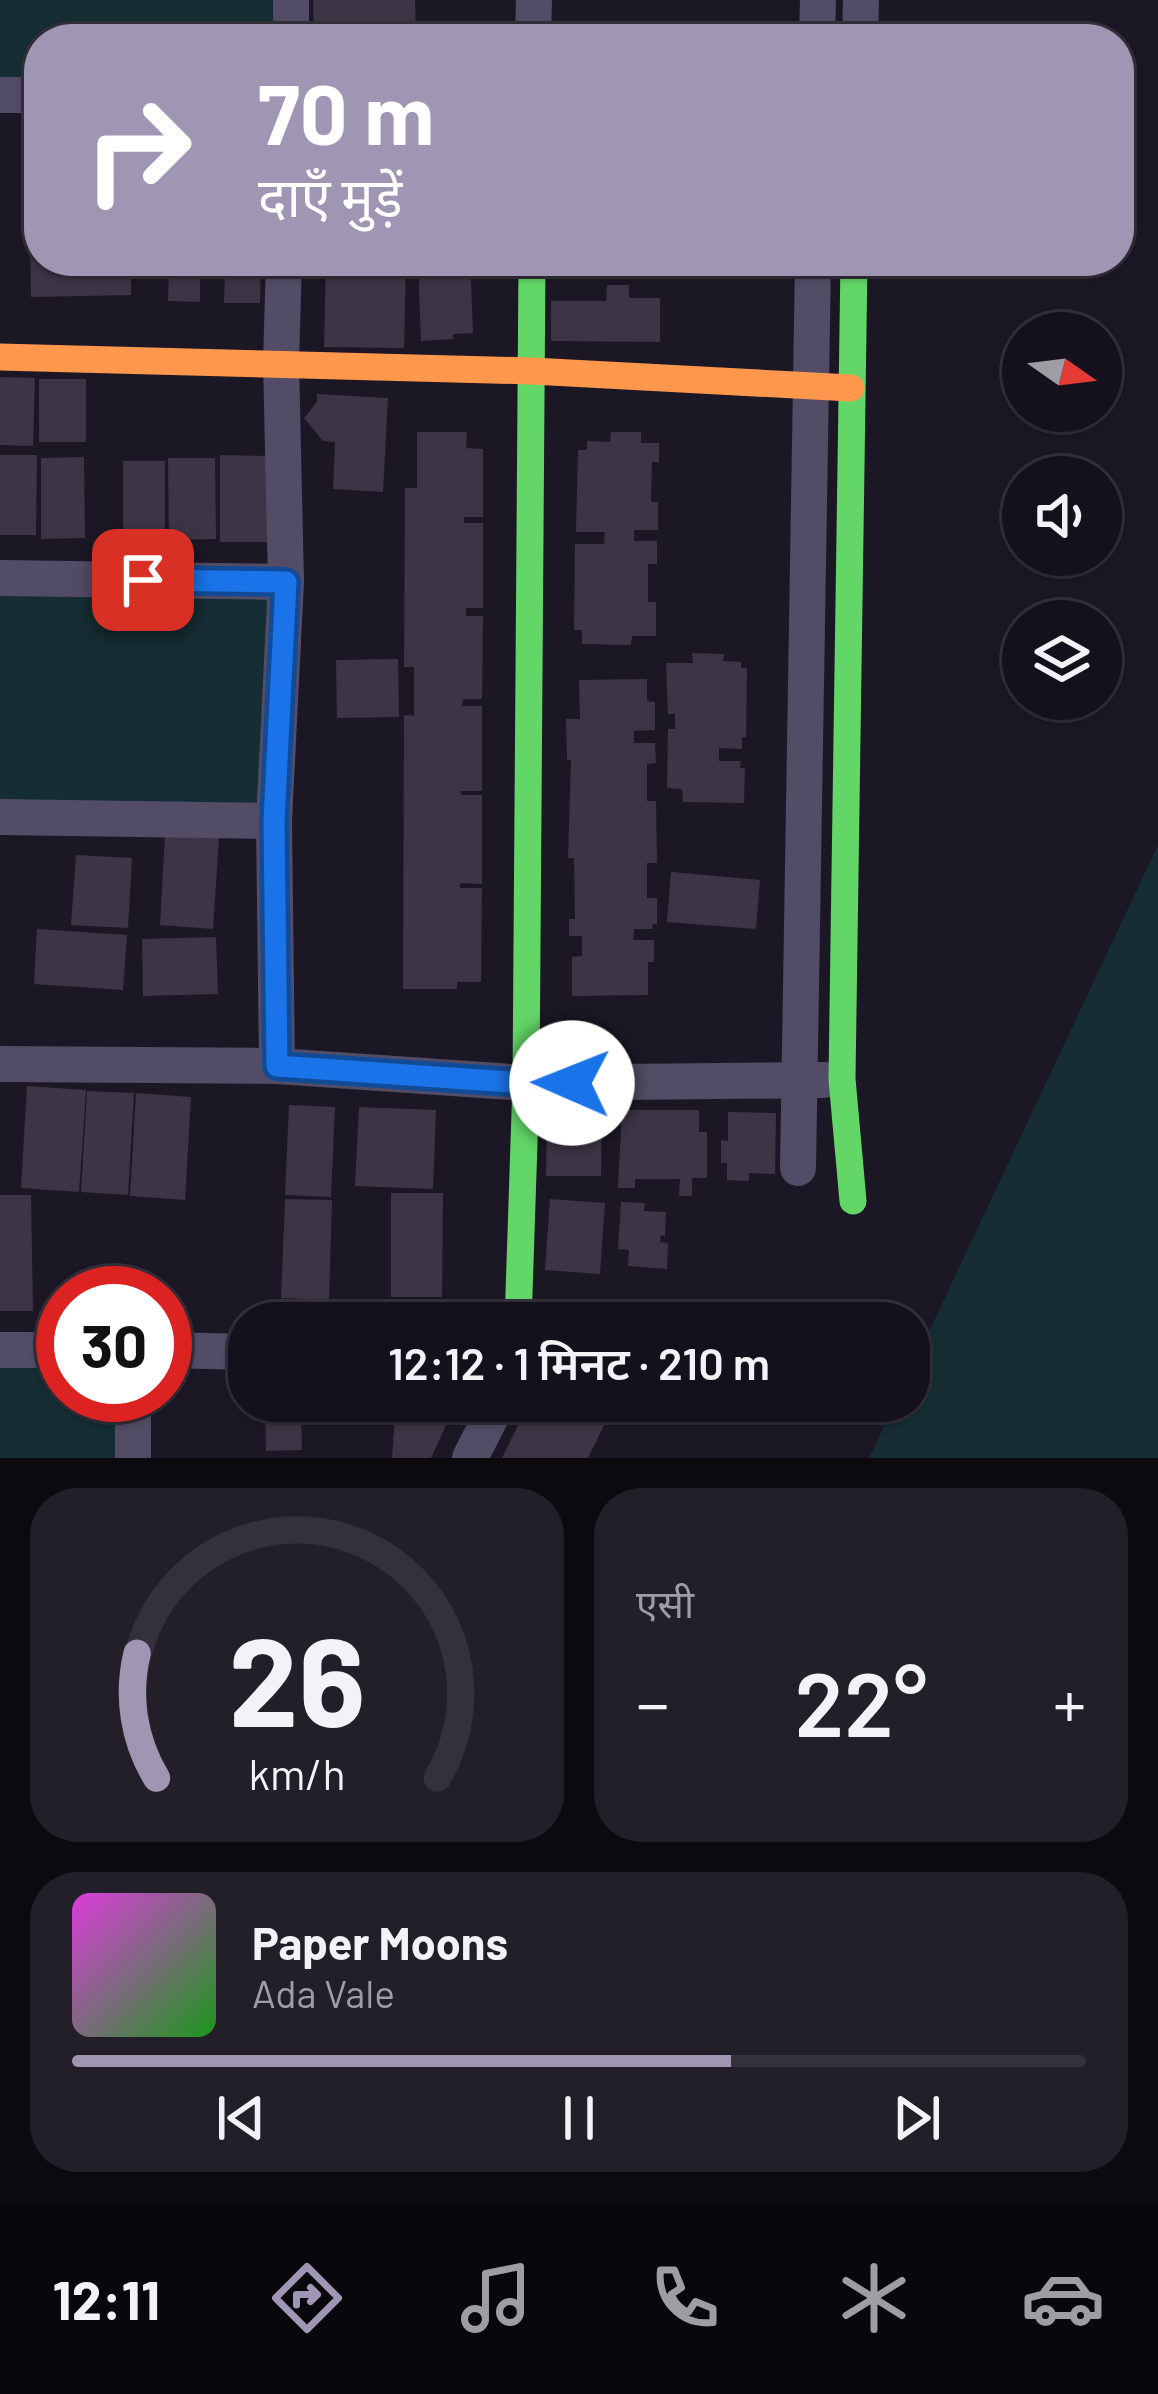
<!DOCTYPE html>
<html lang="hi">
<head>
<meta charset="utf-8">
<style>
	body { margin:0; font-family:Barlow,"Noto Sans Devanagari",sans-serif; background:#221f29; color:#f1f3f6; height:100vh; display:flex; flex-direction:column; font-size:45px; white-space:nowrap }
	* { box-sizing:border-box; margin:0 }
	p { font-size:39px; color:#9d9da3 }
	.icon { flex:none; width:66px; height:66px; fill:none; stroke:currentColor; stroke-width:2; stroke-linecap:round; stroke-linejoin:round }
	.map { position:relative; height:1458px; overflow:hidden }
	.side { display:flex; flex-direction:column; gap:30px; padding:30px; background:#0c090f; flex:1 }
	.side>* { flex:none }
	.top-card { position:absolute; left:24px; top:24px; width:1110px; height:252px; border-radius:48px; box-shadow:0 3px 9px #0004,0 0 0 3px #34313b; background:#9f96b3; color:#fff; overflow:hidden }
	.needle { width:78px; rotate:104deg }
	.tools { position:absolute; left:1002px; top:312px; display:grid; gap:24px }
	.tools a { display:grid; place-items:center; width:120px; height:120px; border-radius:50%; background:#15111c; box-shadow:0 3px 9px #0004,0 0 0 3px #34313b; font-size:60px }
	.speed { position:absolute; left:36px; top:1266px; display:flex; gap:24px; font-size:60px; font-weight:700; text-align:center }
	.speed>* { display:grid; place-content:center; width:156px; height:156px; border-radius:50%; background:#15111c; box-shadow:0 3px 9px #0004,0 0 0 3px #34313b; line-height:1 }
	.speed .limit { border:18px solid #d22; background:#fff; color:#111 }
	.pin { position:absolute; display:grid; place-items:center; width:102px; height:102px; color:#fff; margin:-51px; border-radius:24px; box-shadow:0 6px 18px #0006 }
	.me { position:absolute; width:132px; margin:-66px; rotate:271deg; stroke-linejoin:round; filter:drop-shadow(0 0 9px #0008) }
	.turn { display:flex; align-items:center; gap:42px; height:252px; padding:0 36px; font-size:54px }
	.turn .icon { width:156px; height:156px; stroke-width:2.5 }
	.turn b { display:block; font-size:84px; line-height:102px }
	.big { font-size:90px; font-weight:600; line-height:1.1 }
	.side .tile { flex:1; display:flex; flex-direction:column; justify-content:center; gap:18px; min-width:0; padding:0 42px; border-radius:48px; background:#221f29 }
	.side .dial { align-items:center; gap:0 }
	.dial svg { height:312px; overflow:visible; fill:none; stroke:#34313b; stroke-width:7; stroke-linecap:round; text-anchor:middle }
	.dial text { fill:#f1f3f6; stroke:none }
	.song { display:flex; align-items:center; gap:36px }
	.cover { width:144px; height:144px; border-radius:18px; background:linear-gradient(135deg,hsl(300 70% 55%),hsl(120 70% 35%)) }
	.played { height:12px; border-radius:6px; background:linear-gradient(90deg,#9f96b3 65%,#34313b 65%) }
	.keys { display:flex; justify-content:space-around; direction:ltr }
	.heat { display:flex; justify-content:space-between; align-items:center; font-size:66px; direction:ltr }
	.side .tiles { flex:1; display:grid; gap:30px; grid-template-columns:1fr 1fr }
	.tile:last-child { grid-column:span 2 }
	.trip { position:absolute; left:228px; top:1302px; width:702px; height:120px; border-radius:48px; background:#15111c; box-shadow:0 3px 9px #0004,0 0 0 3px #34313b; font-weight:600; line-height:120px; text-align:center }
	.tabs { display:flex; height:192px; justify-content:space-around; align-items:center; background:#08070b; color:#9d9da3 }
	.tabs .icon { width:84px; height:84px }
	.tabs .selected { color:#9f96b3 }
	.tabs b { font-size:54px; color:#f1f3f6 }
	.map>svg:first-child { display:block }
</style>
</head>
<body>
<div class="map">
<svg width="1158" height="1458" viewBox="0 0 1158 1458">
	<rect width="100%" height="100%" fill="#1c1725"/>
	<!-- green -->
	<g fill="#152d33">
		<polygon points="0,0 275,0 275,39 39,39 39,82 0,82"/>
		<polygon points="0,592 270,596 261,805 0,803"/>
		<polygon points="1158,845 1158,1458 869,1458 896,1401 909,1401 909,1374"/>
		<polygon points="0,1363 63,1363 63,1395 116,1395 116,1458 0,1458"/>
	</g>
	<!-- building -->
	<g fill="#3c3546">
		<polygon points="313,0 415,0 416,33 314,35"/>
		<polygon points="39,220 39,261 131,261 131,295 31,297 30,221"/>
		<polygon points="169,261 261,261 260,303 224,303 225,271 200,271 200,302 168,301"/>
		<polygon points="326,261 406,261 404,348 324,347"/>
		<polygon points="418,261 470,261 473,333 453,334 453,339 421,341"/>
		<polygon points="607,285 629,285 629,298 660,298 660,342 551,341 551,301 606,301"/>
		<polygon points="0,377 35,378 33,446 0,445"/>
		<rect x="39" y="379" width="47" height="63"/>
		<polygon points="317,394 388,398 383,492 333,489 335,442 323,441 304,418 317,402"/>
		<polygon points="417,432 467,432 466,448 483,449 483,517 464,517 464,523 483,523 483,608 466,608 466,616 483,616 482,699 463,699 462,706 482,706 482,791 461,791 461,795 482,795 482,884 460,883 460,888 482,888 481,982 457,982 457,989 403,989 404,715 414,716 414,667 404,667 405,488 417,488"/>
		<polygon points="611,432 641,432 641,443 659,443 659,462 652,462 651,502 658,502 658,530 634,530 634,541 657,541 657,564 648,564 648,602 656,602 656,636 632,636 631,645 582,644 582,630 574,630 575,544 604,544 605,532 576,532 578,450 587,450 587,441 610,442"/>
		<polygon points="0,455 37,455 36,535 0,535"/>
		<polygon points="220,455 271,456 270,542 220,542"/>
		<polygon points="84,457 85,538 41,539 41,458"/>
		<polygon points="168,458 215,458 216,539 169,540"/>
		<polygon points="123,461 165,461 165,542 123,543"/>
		<polygon points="692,653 724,654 723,661 741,662 741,668 747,668 746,737 742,737 742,749 719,748 719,761 741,761 740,768 745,768 744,803 683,802 682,789 667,788 668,729 675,729 675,714 668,714 666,663 693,663"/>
		<polygon points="398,659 399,717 337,718 336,660"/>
		<polygon points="647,679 647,701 655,702 655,730 634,731 634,743 655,743 656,763 647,764 647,801 656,801 657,863 647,863 647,898 657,898 657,924 652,924 653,929 634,929 633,940 654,940 654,962 648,962 648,995 572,996 572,957 582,956 582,936 569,936 569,919 575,919 574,858 568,858 571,760 567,760 566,719 580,719 579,680"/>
		<polygon points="165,835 219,838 213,929 160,925"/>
		<polygon points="76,855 132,858 128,928 71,925"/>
		<polygon points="671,872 760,880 756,929 667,922"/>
		<polygon points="37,929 127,935 123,990 34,984"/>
		<polygon points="216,937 218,994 143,996 142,939"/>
		<polygon points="27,1086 86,1090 79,1192 21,1188"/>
		<polygon points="87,1091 134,1093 128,1195 81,1192"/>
		<polygon points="136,1093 191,1097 185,1200 130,1196"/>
		<polygon points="289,1105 335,1107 331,1197 285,1195"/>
		<polygon points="359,1107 436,1110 433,1189 355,1186"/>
		<polygon points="547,1109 602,1109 601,1176 546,1176"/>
		<polygon points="622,1110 699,1110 699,1132 707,1132 707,1178 692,1178 692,1196 679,1196 680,1179 635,1179 635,1188 618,1188"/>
		<polygon points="728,1112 776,1113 775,1174 749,1173 749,1181 727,1180 727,1163 721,1163 721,1140 728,1141"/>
		<polygon points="391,1193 443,1193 442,1297 391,1297"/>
		<polygon points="0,1195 31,1195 33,1311 0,1311"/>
		<polygon points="285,1199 332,1200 329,1300 281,1298"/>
		<polygon points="550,1199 605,1203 600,1274 545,1270"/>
		<polygon points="621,1202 645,1203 644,1211 666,1212 665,1236 661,1235 660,1242 668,1243 667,1269 628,1266 629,1250 618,1249"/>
		<polygon points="265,1401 310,1401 310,1406 301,1406 302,1450 266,1451"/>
		<polygon points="396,1401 457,1401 431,1458 392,1458"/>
		<polygon points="530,1401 582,1401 609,1415 588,1458 502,1458"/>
	</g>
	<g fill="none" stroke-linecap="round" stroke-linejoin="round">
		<!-- street -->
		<g stroke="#524c66" stroke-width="36">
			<polyline points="291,39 291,0"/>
			<polyline points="533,39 534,0"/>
			<polyline points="817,39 818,0"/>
			<polyline points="860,39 861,0"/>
			<polyline points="0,95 39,95"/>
			<polyline points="0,578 286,582"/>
			<polyline points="0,817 274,821"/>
			<polyline points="0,1064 277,1066 526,1083 824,1080"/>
			<polyline points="277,1066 274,821 286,582 281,362 284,261"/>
			<polyline points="798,1168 813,261"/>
			<polyline points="0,1350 63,1350"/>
			<polyline points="165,1350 249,1352"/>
			<polyline points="133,1395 133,1458"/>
			<polyline points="470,1458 499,1401"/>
		</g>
		<!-- fast -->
		<g stroke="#63d668" stroke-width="27">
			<polyline points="853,1201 842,1079 854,261"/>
			<polyline points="518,1323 526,1083 532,261"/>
		</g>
		<!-- slow -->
		<polyline stroke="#ff974d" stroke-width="27" points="0,357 532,371 851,388"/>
	</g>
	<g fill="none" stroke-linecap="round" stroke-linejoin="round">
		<defs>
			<polyline id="route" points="143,580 286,582 274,821 277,1066 526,1083 572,1083"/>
		</defs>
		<!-- route casing -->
		<use href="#route" stroke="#114b97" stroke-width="30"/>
		<!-- route -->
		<use href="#route" stroke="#1a73e8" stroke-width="21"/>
	</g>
</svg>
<div class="tools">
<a><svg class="needle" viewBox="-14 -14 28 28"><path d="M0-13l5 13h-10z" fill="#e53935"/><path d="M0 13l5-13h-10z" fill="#9d9da3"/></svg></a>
<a><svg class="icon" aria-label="sound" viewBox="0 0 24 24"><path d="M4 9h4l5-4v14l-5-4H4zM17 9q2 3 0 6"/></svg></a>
<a><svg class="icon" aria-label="layers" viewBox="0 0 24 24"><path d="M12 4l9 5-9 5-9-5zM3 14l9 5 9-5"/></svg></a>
</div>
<div class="speed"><div class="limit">30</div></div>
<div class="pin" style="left:143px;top:580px;background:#d93025"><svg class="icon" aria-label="arrive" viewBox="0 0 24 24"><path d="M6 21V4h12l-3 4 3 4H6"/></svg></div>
<svg class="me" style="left:572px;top:1083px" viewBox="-20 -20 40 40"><circle r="19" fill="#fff"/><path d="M0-13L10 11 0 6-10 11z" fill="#1a73e8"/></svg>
<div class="trip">12:12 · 1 मिनट · 210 m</div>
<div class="top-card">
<div class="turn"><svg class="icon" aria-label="right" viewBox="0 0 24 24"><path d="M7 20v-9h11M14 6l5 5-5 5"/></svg><div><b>70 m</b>दाएँ मुड़ें</div></div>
</div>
</div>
<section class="side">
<div class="tiles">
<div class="tile dial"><svg viewBox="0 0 100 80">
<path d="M14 69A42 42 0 1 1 86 69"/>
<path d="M14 69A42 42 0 0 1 9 37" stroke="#9f96b3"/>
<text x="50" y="56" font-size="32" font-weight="700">26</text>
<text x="50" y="72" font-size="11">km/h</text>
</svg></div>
<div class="tile"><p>एसी</p>
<div class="heat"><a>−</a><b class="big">22°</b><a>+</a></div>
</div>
<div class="tile">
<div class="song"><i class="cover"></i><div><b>Paper Moons</b><p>Ada Vale</p></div></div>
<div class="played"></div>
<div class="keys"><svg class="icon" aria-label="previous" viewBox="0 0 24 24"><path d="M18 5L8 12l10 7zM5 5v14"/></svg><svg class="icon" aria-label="pause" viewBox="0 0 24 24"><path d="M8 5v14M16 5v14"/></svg><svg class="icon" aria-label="next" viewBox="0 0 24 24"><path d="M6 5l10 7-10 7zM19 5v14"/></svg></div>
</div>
</div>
</section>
<nav class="tabs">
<b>12:11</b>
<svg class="icon selected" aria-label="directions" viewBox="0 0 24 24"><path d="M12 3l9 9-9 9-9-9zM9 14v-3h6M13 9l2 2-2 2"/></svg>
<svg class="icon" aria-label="music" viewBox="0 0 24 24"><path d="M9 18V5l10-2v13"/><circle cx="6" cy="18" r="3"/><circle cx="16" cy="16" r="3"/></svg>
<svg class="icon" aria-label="phone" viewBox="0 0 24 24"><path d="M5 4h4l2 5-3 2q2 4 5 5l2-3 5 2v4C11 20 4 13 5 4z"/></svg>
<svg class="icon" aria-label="climate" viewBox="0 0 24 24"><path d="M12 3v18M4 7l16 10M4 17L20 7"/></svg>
<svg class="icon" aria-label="car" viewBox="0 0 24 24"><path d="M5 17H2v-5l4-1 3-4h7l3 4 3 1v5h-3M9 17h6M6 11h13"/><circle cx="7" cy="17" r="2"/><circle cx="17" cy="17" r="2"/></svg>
</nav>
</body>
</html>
